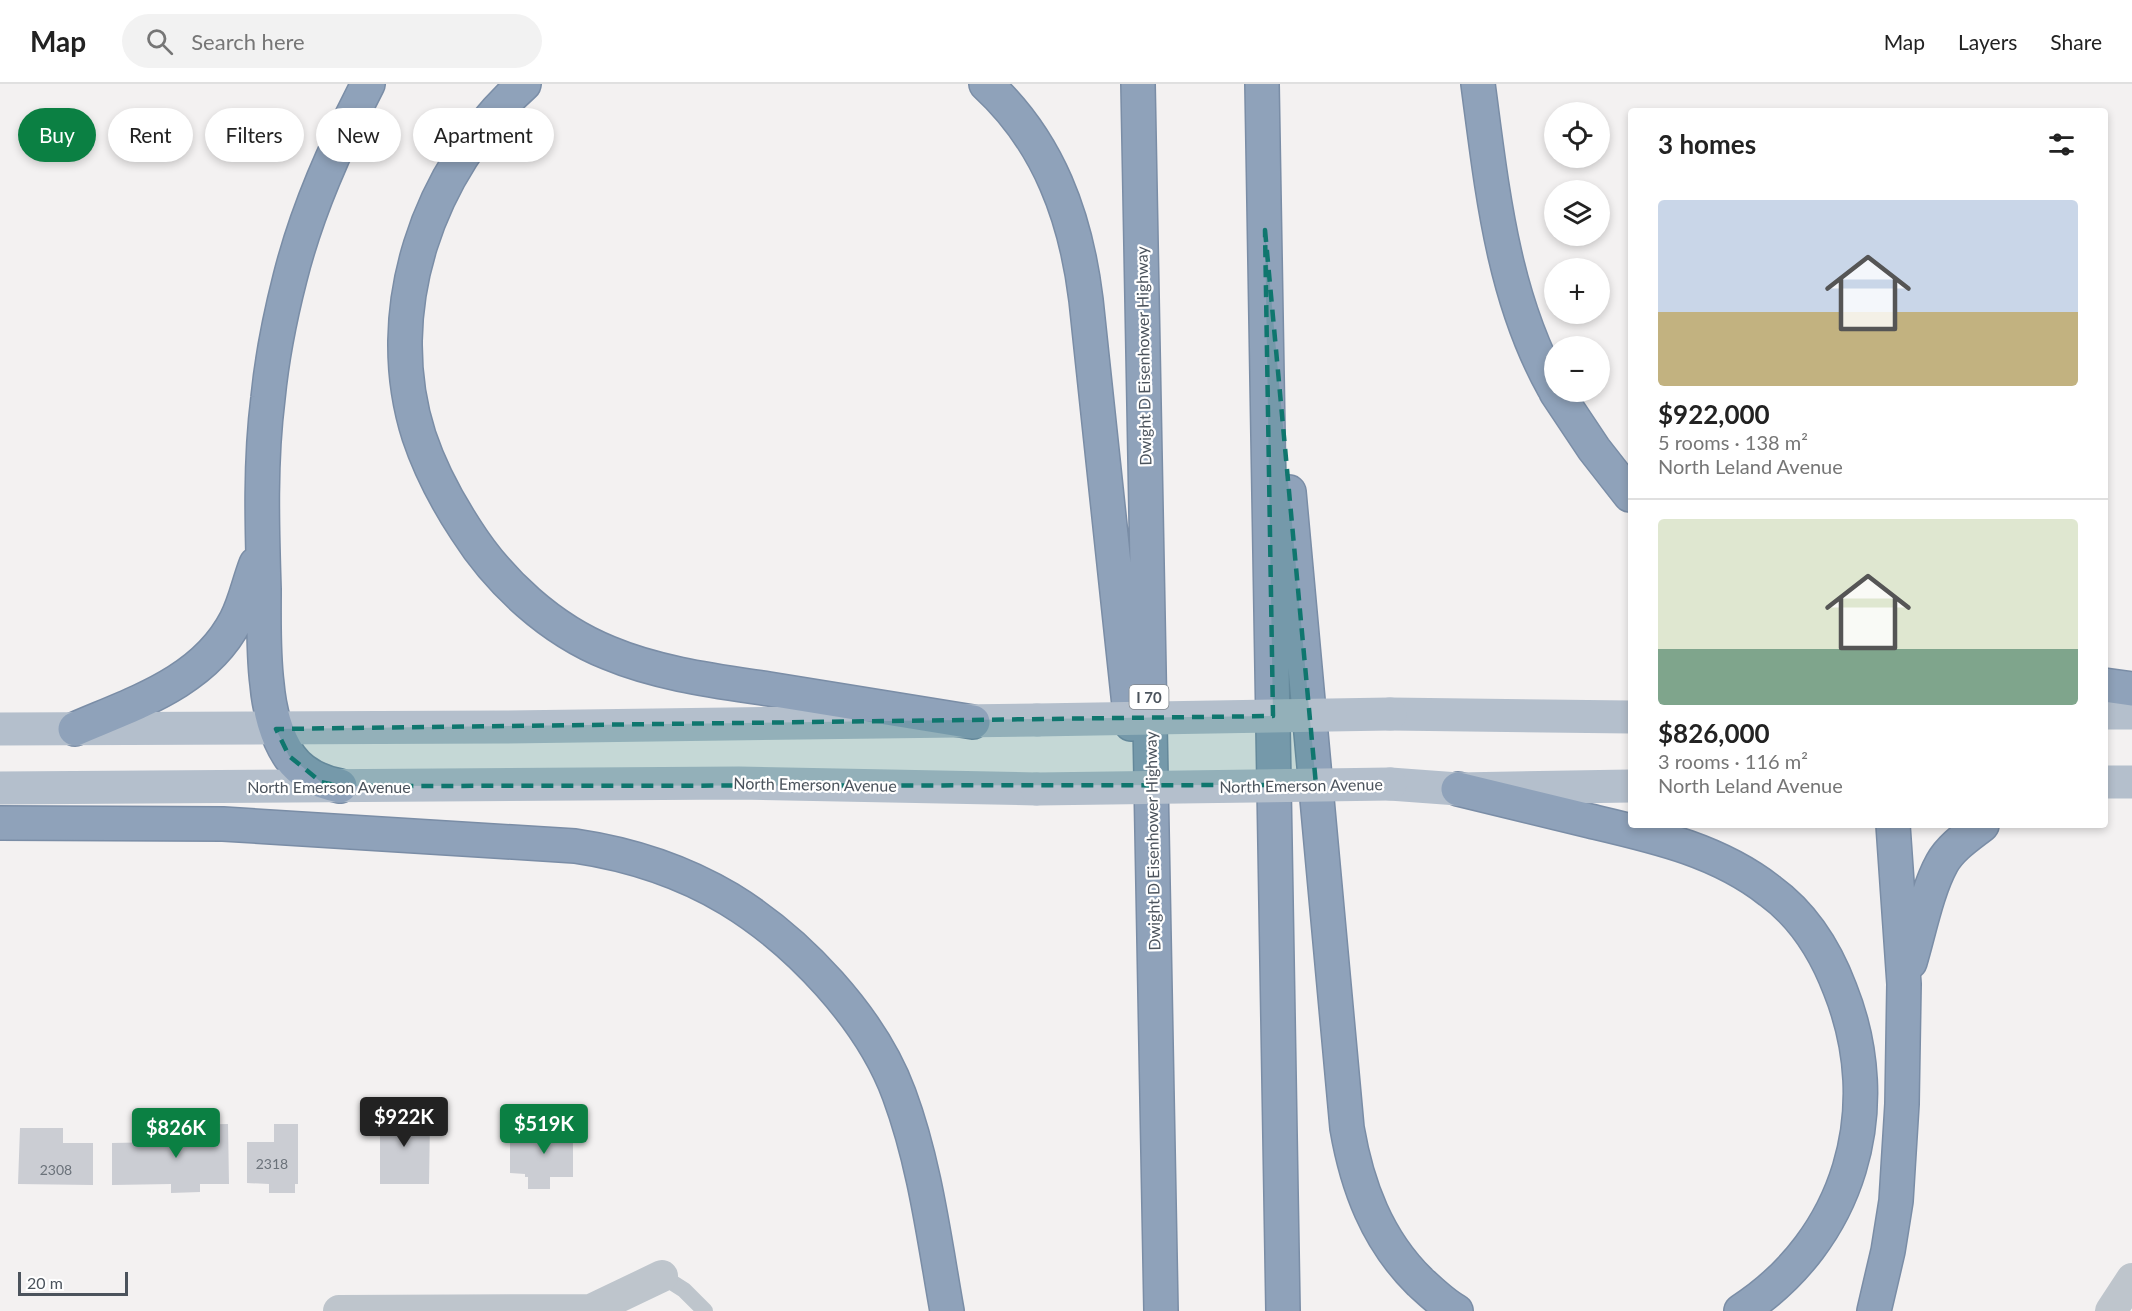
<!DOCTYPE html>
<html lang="en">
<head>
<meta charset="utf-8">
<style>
	:root { --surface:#fff; --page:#f2f2f2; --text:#222; --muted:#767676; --line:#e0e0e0; --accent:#0b8043 }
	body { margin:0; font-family:Lato,sans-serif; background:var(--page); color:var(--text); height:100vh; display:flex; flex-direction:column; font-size:22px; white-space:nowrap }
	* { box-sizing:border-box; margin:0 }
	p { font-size:20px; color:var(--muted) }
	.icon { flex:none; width:33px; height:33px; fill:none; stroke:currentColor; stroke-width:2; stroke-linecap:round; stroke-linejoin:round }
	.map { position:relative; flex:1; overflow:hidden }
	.panel { position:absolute; left:1628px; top:24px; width:480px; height:720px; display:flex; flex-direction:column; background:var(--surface); border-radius:6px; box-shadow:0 3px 9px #0003 }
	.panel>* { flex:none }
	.hud { position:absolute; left:18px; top:24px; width:570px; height:54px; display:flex; gap:12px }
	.buttons { position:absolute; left:1544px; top:18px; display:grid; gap:12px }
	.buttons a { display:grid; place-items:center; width:66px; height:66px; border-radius:50%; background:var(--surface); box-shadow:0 3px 9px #0003; font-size:30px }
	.scale { position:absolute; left:18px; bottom:15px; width:110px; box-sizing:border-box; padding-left:6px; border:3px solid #4b535c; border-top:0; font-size:16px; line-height:21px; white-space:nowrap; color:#4b535c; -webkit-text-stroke:4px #fff; paint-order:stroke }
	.price { position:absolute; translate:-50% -51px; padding:0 14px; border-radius:6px; background:var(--accent); color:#fff; font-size:20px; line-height:39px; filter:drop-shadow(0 2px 3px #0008) }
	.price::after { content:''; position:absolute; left:50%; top:36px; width:18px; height:14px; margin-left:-9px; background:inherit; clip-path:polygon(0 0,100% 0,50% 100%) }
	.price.active { background:#222; color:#fff }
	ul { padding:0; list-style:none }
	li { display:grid; align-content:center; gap:12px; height:318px; padding:0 30px }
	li+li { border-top:2px solid var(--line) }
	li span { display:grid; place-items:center; height:186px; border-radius:6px; color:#555 }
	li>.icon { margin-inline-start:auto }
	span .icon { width:108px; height:108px; fill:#fffc; stroke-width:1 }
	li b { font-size:26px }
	h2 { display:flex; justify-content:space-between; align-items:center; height:72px; padding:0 30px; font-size:26px }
	.tag { padding:0 21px; border-radius:27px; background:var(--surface); box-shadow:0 3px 9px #0003; font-size:21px; line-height:54px }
	.tag.active { background:var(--accent); color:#fff }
	header { display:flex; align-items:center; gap:36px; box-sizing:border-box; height:84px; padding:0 30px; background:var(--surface); border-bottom:2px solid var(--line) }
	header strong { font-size:28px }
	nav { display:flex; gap:33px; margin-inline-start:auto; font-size:21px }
	.search { width:420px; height:54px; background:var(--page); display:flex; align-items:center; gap:15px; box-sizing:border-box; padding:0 21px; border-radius:33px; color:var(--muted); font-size:22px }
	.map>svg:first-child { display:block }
	.building { fill:#cbcdd3 }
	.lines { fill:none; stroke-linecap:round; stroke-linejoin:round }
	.highway-casing { stroke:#7a8da6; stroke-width:36 }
	.lane { stroke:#bec5cc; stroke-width:16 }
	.street { stroke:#bec5cc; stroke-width:32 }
	.primary { stroke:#b4bfcc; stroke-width:33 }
	.highway { stroke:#8fa2ba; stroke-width:33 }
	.primary-bridge { stroke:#b4bfcc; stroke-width:33 }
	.marked { fill:#0f766e; fill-opacity:0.2; stroke:#0f766e; stroke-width:4.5; stroke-dasharray:12 8; stroke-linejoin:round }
	.labels { text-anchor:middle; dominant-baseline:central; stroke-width:4.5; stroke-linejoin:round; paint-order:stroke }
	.number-label { font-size:14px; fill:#6b727a }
	.shield { fill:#fff; stroke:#81878d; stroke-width:1.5 }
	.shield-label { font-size:15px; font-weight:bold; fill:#4b535c }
	.street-label { font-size:16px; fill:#4b535c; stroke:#fff }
</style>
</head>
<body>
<header>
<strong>Map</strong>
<div class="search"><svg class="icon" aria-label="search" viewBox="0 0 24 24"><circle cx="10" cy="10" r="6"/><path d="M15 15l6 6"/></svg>Search here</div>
<nav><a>Map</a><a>Layers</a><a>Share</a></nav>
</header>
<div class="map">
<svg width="2132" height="1227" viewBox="0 0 2132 1227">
	<rect width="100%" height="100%" fill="#f3f1f1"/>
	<path class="building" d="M 380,1024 L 408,1024 L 408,1036 L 430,1037 L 429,1100 L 380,1100 Z
		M 228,1040 L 229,1100 L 200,1100 L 200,1108 L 171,1109 L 171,1100 L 112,1101 L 112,1059 L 164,1058 L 163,1041 Z
		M 274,1040 L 298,1040 L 298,1100 L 295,1100 L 295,1109 L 269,1109 L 269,1100 L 247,1099 L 247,1058 L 274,1058 Z
		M 527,1042 L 573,1042 L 573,1093 L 550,1093 L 550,1105 L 528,1105 L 528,1093 L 525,1093 L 525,1090 L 510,1089 L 510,1057 L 527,1057 Z
		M 20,1044 L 63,1044 L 63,1059 L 93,1059 L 93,1101 L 18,1100 Z"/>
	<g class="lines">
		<defs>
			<path id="highway" d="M 524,0 C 428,85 379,227 419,352 C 430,385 447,417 466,446 C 499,498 551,546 609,569 C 659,590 716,597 769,605 C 837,616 905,627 973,638
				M 986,0 C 1049,58 1076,134 1086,216 L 1131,640
				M 1138,0 L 1161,1227
				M 1262,0 L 1283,1227
				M 1478,0 C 1492,104 1502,211 1554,304
				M 1556,308 L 1594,365 L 1630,411
				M 1289,408 L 1347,1044 C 1357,1102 1377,1156 1420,1198 C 1431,1208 1443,1220 1456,1227
				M 2104,601 L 2132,605
				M 75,645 C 135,619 204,598 236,536 C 245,519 249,498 256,480
				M 340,702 C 320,698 302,690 290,673 C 276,653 269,624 267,600 C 263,569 264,537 264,505 C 262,442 260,377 268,314 C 272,273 280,233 290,194 C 307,126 336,62 368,0
				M 1458,705 C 1502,716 1546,726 1590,737 C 1654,752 1718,766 1770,807 C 1803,831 1826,868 1840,905 C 1888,1025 1850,1156 1741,1227
				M 0,739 L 223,740 L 575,762 C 629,770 682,787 729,815 C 798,857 871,934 899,1010 C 925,1080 934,1154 947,1227
				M 1910,878 C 1919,848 1927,806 1942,779 C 1951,763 1968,752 1982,741
				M 1874,1227 L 1888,1167 L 1896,1117 L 1902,1020 L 1904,900 L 1893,741"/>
		</defs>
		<use href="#highway" class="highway-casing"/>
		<path class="lane" d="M 662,1192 L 684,1206 L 705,1227"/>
		<path class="street" d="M 339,1227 L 591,1226 L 662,1192
			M 2111,1227 L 2132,1195"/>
		<path class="primary" d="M 2104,629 L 2132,629
			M 1390,630 L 1630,633
			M 0,645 L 504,643 L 1037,636
			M 2104,698 L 2132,698
			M 1390,700 L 1458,705 L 1630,702
			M 0,704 L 739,699 L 1037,705"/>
		<use href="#highway" class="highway"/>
		<path class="primary-bridge" d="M 1037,636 L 1390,630
			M 1037,705 L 1390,700"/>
	</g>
	<path class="marked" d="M 1265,146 L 1316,701 L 340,702 L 321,698 L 289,672 L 276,645 L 1273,632 Z"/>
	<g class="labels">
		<g class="number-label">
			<text x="272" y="1079">2318</text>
			<text x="56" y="1085">2308</text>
		</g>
		<rect class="shield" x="1129.5" y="601" width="39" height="24" rx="4.5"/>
		<g class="shield-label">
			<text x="1149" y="613">I 70</text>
		</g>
		<g class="street-label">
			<text transform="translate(1143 272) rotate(-91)">Dwight D Eisenhower Highway</text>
			<text transform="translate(815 700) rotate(1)">North Emerson Avenue</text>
			<text transform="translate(1301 701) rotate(-1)">North Emerson Avenue</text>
			<text x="329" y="702">North Emerson Avenue</text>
			<text transform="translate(1152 757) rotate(-91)">Dwight D Eisenhower Highway</text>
		</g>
	</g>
</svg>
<div class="buttons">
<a><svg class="icon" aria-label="locate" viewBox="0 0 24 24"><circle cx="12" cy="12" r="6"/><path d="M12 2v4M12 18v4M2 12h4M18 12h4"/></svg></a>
<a><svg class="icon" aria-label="layers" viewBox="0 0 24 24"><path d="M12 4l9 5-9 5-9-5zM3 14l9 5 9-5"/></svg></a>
<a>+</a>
<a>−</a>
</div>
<div class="scale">20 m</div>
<b class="price active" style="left:404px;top:1064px">$922K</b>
<b class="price" style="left:544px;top:1071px">$519K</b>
<b class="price" style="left:176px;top:1075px">$826K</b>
<div class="hud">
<a class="tag active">Buy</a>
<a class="tag">Rent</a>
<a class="tag">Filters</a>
<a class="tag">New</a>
<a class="tag">Apartment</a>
</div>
<section class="panel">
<h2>3 homes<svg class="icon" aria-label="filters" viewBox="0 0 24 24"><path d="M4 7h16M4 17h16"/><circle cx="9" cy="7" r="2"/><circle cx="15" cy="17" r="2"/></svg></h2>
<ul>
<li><span style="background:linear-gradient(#c9d6e8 60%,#c2b280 0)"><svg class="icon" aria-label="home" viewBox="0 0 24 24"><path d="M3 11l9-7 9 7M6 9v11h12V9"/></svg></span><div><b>$922,000</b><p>5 rooms · 138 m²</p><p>North Leland Avenue</p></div></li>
<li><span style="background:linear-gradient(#dfe7d0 70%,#7fa58c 0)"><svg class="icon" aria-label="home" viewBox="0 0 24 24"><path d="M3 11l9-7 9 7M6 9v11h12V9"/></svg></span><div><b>$826,000</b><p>3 rooms · 116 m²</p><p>North Leland Avenue</p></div></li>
</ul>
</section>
</div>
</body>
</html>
